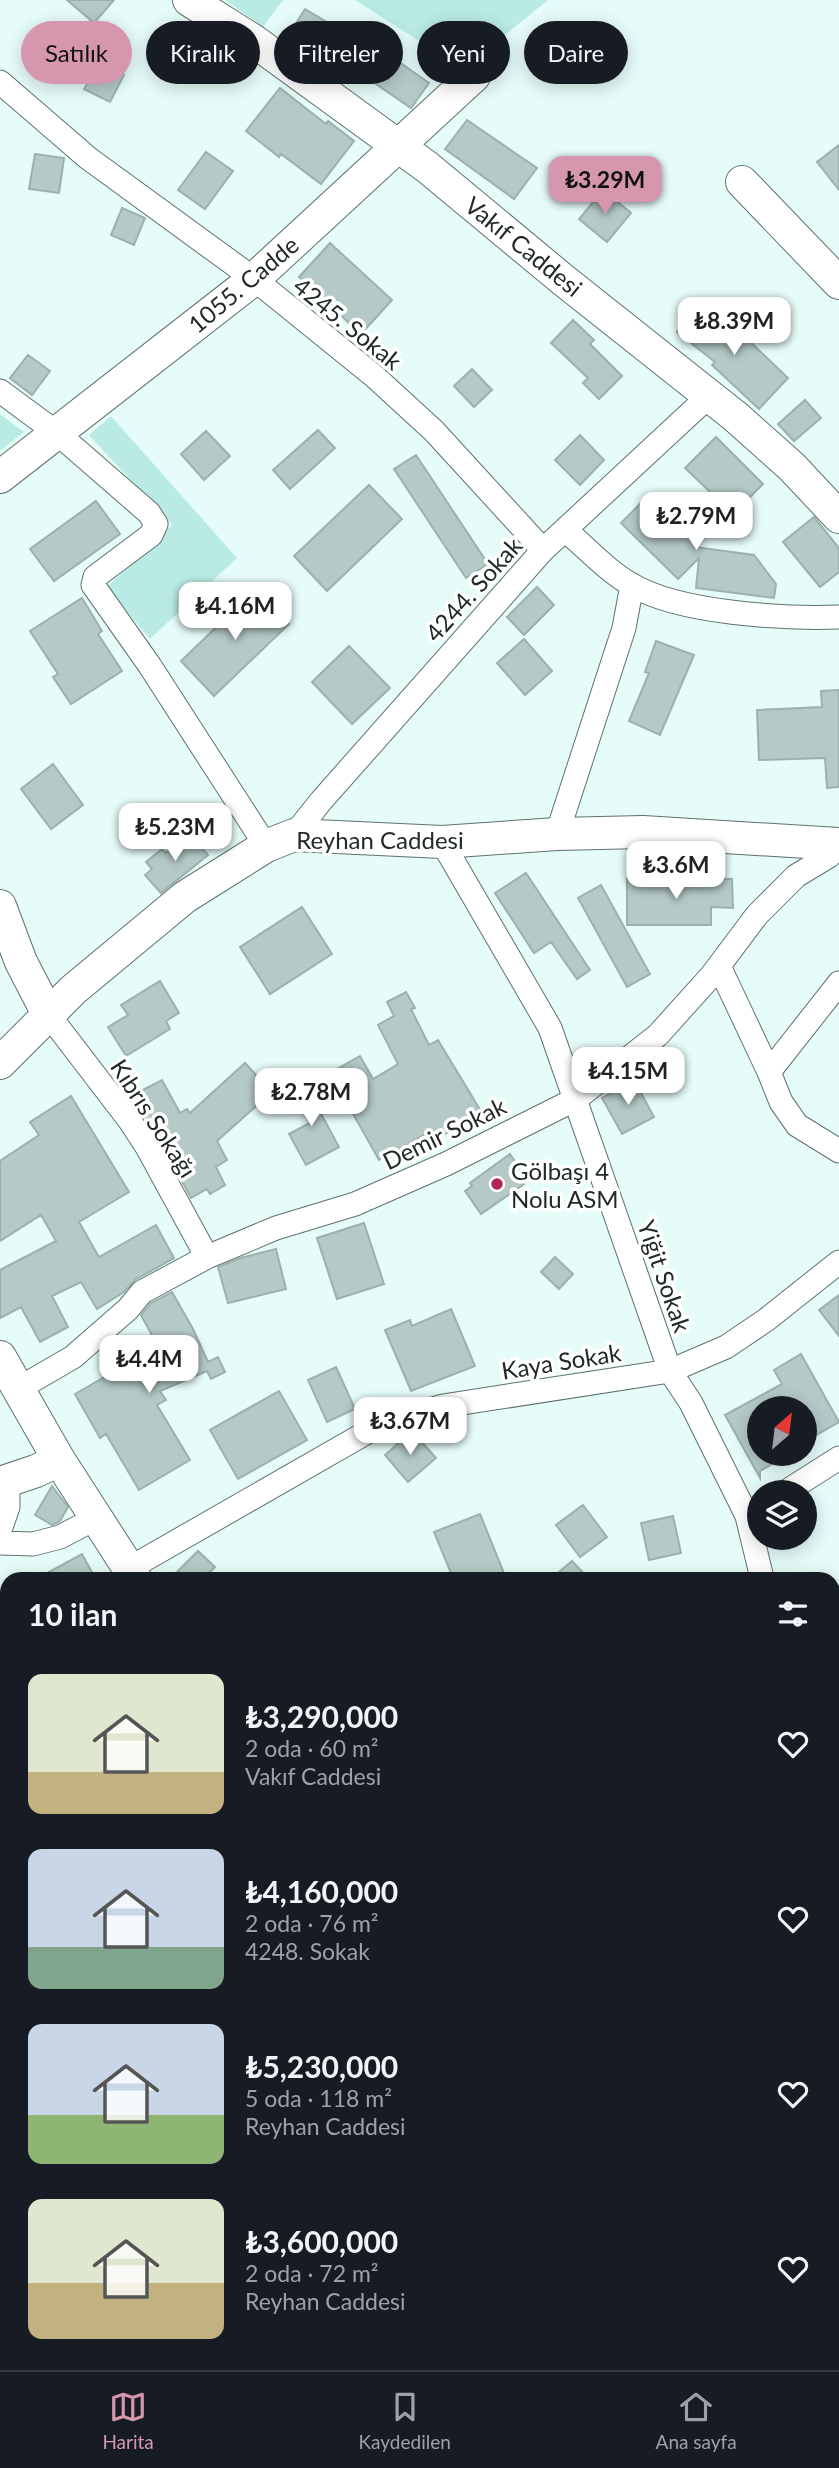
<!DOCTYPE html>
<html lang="tr">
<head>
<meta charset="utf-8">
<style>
	:root { --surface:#171b24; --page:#242831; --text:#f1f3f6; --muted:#9ea1a6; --line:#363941; --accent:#d697ae }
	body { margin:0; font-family:Lato,sans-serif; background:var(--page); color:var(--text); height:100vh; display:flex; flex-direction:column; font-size:26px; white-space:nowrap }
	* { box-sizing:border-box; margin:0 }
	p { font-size:23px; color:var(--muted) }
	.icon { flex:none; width:38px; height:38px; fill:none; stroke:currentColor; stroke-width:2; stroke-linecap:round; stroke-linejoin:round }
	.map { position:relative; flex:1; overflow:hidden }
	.sheet { position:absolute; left:0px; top:1572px; width:840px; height:800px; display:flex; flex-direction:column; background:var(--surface); border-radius:21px 21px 0 0; box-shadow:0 4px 18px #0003 }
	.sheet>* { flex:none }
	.banner { position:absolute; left:21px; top:21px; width:798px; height:63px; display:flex; gap:14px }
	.needle { width:46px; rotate:28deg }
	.buttons { position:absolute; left:747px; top:1396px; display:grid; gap:14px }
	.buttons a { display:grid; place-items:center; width:70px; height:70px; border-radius:50%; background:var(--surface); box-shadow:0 4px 18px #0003; font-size:35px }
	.price { position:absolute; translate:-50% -60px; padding:0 16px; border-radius:14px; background:#fff; color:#222; font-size:23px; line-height:46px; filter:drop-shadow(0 2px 4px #0008) }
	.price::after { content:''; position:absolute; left:50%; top:42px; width:21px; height:16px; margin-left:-10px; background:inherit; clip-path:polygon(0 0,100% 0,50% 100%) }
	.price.selected { background:var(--accent); color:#111 }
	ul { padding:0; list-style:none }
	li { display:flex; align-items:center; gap:21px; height:175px; padding:0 28px }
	li span { display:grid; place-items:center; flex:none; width:196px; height:140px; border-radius:14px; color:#555 }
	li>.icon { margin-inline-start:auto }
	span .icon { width:84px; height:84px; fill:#fffc; stroke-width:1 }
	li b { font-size:30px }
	h2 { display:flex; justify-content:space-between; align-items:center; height:84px; padding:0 28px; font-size:30px }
	.tag { padding:0 24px; border-radius:32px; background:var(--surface); box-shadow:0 4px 18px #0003; font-size:24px; line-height:63px }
	.tag.selected { background:var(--accent); color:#111 }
	.tab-bar { display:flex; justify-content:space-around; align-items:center; height:98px; border-top:2px solid var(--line); background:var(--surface); font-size:19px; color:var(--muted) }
	.tab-bar a { display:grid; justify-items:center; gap:4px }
	.tab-bar .selected { color:var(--accent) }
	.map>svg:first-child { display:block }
	.green { fill:#b9ebe4 }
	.building { fill:#b5cac7; stroke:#9cb0ae; stroke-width:2 }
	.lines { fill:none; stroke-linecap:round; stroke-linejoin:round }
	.street-casing { stroke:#5e716e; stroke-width:25 }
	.secondary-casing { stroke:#5e716e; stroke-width:34 }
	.primary-casing { stroke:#5e716e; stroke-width:38 }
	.street { stroke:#fff; stroke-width:23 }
	.secondary { stroke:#fff; stroke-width:32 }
	.primary { stroke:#fff; stroke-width:35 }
	.poi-dot { fill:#b52656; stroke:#fff; stroke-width:2.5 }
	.labels { text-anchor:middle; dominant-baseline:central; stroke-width:7; stroke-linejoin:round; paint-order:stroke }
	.street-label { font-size:24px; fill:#222a29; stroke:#fff }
	.poi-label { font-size:24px; fill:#222a29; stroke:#fff; text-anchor:start }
</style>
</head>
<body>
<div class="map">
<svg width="839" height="2370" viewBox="0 0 839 2370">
	<rect width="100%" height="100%" fill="#e6fcf9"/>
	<path class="green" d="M 225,0 L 283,0 L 263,27 Z
		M 355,0 L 548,0 L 463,69 Z
		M 0,414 L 24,432 L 0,451 Z
		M 111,416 L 237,558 L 150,639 L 107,587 L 172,525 L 89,435 Z"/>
	<path class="building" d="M 67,0 L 114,0 L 94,23 Z
		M 305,9 L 364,44 L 370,32 L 400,50 L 395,59 L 429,83 L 411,108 L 370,80 L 368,83 L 338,67 L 336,70 L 286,39 Z
		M 99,62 L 124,75 L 110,102 L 84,89 Z
		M 280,88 L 326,124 L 328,121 L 354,141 L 321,184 L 281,154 L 279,157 L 246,131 Z
		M 467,120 L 537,168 L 514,199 L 445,149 Z
		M 839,145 L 839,190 L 817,162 Z
		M 206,152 L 233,171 L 205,209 L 178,190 Z
		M 35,154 L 64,158 L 59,193 L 29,189 Z
		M 603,190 L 631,213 L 607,242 L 579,219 Z
		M 122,208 L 145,218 L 134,245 L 111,235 Z
		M 330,243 L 392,300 L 361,334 L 299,277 Z
		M 698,306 L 738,338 L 742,334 L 788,378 L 759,409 L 712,365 L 715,362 L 677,332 Z
		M 573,320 L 594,340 L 590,344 L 622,376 L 599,399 L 583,383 L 588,378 L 551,343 Z
		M 28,355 L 50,371 L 32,395 L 10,378 Z
		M 472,369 L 492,390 L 474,407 L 454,386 Z
		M 805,400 L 821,418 L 794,441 L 778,424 Z
		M 318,430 L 335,448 L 290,489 L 273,470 Z
		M 206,431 L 230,456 L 204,480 L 181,454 Z
		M 580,435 L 604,460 L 580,485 L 555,460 Z
		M 716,437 L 763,484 L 733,514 L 685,468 Z
		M 416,455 L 488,564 L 466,578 L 394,469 Z
		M 369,485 L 402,519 L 327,591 L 294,556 Z
		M 663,494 L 706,536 L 695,547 L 754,555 L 776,584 L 774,598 L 696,588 L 699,558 L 678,579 L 621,523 L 643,501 L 650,508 Z
		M 96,501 L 120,534 L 54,581 L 30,549 Z
		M 814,517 L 839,548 L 839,572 L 820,587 L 783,542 Z
		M 537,587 L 554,605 L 524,635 L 507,617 Z
		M 256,589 L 289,624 L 214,696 L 181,661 Z
		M 82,598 L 102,631 L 98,634 L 122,671 L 71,704 L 53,677 L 58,674 L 30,631 Z
		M 524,639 L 552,671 L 525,695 L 497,663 Z
		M 656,641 L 694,655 L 660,735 L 629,721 L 649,673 L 645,672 Z
		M 349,646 L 390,688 L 352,724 L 312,682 Z
		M 839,690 L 839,787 L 827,788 L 825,758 L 759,760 L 757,710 L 822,707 L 821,691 Z
		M 53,764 L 83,805 L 51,829 L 21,789 Z
		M 189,833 L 208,855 L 161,893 L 145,875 L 152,869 L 146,862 L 162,849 L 166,853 Z
		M 526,873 L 590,970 L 577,979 L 551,942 L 534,953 L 495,893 Z
		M 627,879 L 732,879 L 733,908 L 711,907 L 711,925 L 627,925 Z
		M 601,885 L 650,974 L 627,987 L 578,898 Z
		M 302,907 L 332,954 L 270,994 L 240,947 Z
		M 160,981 L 179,1013 L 166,1021 L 170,1029 L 126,1056 L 108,1027 L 128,1015 L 121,1005 Z
		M 406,992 L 415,1008 L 411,1009 L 429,1045 L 438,1040 L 482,1113 L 438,1138 L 433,1130 L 379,1160 L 330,1073 L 360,1056 L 373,1079 L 398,1064 L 378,1025 L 394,1016 L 387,1002 Z
		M 245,1063 L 260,1079 L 271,1069 L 283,1082 L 217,1141 L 227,1160 L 216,1167 L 225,1185 L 210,1194 L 207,1189 L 191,1198 L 159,1139 L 131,1096 L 162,1080 L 180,1113 L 187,1109 L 190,1113 Z
		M 303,1080 L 339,1147 L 306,1165 L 289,1134 L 310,1123 L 288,1089 Z
		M 634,1080 L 654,1117 L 622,1134 L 602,1098 Z
		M 71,1096 L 129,1192 L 79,1222 L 99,1257 L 156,1225 L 174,1258 L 135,1280 L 124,1292 L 97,1309 L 81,1282 L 52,1296 L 68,1327 L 40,1342 L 21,1307 L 0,1318 L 0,1270 L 56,1241 L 41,1215 L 0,1241 L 0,1161 L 39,1135 L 30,1122 Z
		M 510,1154 L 522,1172 L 517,1175 L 524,1184 L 481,1214 L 465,1191 L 472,1186 L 470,1183 Z
		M 364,1223 L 384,1284 L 337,1299 L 317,1238 Z
		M 276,1249 L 286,1289 L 228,1303 L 218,1267 L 240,1258 Z
		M 555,1257 L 573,1274 L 559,1289 L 541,1272 Z
		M 172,1292 L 193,1329 L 208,1362 L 218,1357 L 225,1372 L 211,1379 L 207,1371 L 160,1391 L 166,1400 L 157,1405 L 190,1460 L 139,1490 L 106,1434 L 100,1438 L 75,1394 L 158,1346 L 141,1315 L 151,1303 Z
		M 839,1295 L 839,1336 L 819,1310 Z
		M 451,1309 L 475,1366 L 411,1391 L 385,1330 L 410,1320 L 412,1326 Z
		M 801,1354 L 839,1422 L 813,1437 L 805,1423 L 805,1409 L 760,1409 L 760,1454 L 790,1454 L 760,1471 L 760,1478 L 725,1415 L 782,1384 L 774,1370 Z
		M 336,1367 L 355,1409 L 327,1422 L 308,1380 Z
		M 279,1391 L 307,1440 L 238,1479 L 210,1430 Z
		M 412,1431 L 436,1458 L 408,1482 L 385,1455 Z
		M 52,1486 L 68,1507 L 60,1521 L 52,1525 L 35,1515 Z
		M 583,1505 L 607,1537 L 580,1557 L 556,1525 Z
		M 480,1514 L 506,1578 L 453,1578 L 434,1532 Z
		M 673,1516 L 681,1553 L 649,1560 L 641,1523 Z
		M 198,1551 L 215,1567 L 204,1578 L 171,1578 Z
		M 82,1554 L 95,1578 L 38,1578 Z
		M 572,1561 L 588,1578 L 552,1578 Z"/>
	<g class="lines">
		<defs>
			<path id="street" d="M 0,82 L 88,158 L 254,279 L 374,376 L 434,431 L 543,550
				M 0,391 L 57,433 L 149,513 L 156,524 L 151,535 L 95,577 L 93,585 L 150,666 L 266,846
				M 565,530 C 587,548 607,571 632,585 C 679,613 784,619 839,617
				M 557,834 L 624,628 L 632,585
				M 294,835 L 321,801 L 543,550 L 710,395
				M 442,842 L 550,1028 L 670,1371 L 691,1403 L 747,1516 L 762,1578
				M 719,966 L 769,1072 L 781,1102 L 797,1125 L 839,1151
				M 48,1014 L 130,1121 L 147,1147 L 207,1257
				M 769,1072 L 839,983
				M 18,1389 L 73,1357 L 128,1309 L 142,1292 L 207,1257 L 276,1228 L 355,1204 L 446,1164 L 576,1099 L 658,1035 L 712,975 L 757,915 L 796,876 L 829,856 L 839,846
				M 784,1493 L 839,1458
				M 0,1530 L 8,1507 L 8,1481
				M 0,1543 L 33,1544 L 60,1537 L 96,1518
				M 130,1568 L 378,1426 L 443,1406 L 670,1371 L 726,1347 L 766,1320 L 839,1262
				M 0,1816 L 7,1811
				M 0,1941 L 7,1951
				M 833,2291 L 839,2286
				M 368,2364 L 373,2370
				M 730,2370 L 738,2364"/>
			<path id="secondary" d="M 189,0 L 254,41 L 427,167 L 562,279 L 736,417 L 792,467 L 839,517
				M 742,182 L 839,283
				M 0,477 L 254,279 L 474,76
				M 0,906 L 21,962 L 48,1014
				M 0,1063 L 73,990 L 185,897 L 266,846 L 294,835 L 442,842 L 557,834 L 643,832 L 839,844
				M 0,1357 L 59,1460 L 135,1578
				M 0,1483 L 36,1471 L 59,1460
				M 693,2364 L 698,2370"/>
			<path id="primary" d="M 833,1613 L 839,1612
				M 833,1653 L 839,1653
				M 0,2015 L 7,2010
				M 0,2066 L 7,2061"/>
		</defs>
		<use href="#street" class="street-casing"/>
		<use href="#secondary" class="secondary-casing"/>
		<use href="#primary" class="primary-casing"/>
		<use href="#street" class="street"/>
		<use href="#secondary" class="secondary"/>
		<use href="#primary" class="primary"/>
	</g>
	<circle class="poi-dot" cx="497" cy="1184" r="7"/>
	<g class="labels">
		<g class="street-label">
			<text transform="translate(524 246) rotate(39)">Vakıf Caddesi</text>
			<text transform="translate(243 284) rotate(-40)">1055. Cadde</text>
			<text transform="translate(348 323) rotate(39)">4245. Sokak</text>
			<text transform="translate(473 589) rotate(-48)">4244. Sokak</text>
			<text x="380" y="839">Reyhan Caddesi</text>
			<text transform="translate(154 1118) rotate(57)">Kıbrıs Sokağı</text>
			<text transform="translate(444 1133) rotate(-26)">Demir Sokak</text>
			<text transform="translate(665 1276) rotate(71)">Yiğit Sokak</text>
			<text transform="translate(561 1361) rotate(-9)">Kaya Sokak</text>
		</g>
		<g class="poi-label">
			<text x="511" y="1170">Gölbaşı 4<tspan x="511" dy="28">Nolu ASM</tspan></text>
		</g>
	</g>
</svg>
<div class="buttons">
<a><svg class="needle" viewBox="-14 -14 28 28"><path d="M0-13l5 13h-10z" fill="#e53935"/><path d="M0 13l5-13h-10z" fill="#9ea1a6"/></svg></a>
<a><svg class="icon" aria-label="layers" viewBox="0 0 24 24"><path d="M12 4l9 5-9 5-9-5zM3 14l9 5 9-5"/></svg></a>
</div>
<b class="price selected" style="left:605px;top:216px">₺3.29M</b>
<b class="price" style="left:734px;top:357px">₺8.39M</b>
<b class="price" style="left:696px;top:552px">₺2.79M</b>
<b class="price" style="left:235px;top:642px">₺4.16M</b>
<b class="price" style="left:175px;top:863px">₺5.23M</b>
<b class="price" style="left:676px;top:901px">₺3.6M</b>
<b class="price" style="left:628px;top:1107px">₺4.15M</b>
<b class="price" style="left:311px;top:1128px">₺2.78M</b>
<b class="price" style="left:149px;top:1395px">₺4.4M</b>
<b class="price" style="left:410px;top:1457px">₺3.67M</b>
<div class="banner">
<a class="tag selected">Satılık</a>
<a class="tag">Kiralık</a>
<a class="tag">Filtreler</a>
<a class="tag">Yeni</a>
<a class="tag">Daire</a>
</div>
<section class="sheet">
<h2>10 ilan<svg class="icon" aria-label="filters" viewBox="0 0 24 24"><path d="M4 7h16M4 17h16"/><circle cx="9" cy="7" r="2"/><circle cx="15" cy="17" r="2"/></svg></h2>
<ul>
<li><span style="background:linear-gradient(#dfe7d0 70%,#c2b280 0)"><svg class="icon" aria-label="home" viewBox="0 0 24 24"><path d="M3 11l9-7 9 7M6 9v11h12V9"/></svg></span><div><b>₺3,290,000</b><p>2 oda · 60 m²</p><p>Vakıf Caddesi</p></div><svg class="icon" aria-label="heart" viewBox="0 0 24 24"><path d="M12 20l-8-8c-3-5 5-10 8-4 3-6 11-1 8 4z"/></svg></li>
<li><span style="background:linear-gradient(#c9d6e8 70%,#7fa58c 0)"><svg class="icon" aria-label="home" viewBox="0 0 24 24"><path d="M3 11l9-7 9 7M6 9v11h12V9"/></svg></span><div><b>₺4,160,000</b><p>2 oda · 76 m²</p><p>4248. Sokak</p></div><svg class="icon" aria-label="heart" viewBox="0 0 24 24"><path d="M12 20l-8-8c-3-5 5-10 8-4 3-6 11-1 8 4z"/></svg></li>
<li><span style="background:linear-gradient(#c9d6e8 65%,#8fb573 0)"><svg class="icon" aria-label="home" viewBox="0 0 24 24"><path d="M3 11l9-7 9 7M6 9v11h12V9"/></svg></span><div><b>₺5,230,000</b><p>5 oda · 118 m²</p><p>Reyhan Caddesi</p></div><svg class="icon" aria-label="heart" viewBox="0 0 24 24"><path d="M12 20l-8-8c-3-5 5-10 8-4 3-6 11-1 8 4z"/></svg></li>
<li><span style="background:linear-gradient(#dfe7d0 60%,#c2b280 0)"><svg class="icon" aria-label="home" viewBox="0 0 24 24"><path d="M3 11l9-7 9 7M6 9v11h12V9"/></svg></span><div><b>₺3,600,000</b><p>2 oda · 72 m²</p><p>Reyhan Caddesi</p></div><svg class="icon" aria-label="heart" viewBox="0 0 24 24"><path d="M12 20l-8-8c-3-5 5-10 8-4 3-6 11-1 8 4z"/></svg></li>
</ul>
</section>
</div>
<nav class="tab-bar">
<a class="selected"><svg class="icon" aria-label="map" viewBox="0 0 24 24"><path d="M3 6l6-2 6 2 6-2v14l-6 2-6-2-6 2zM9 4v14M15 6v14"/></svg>Harita</a>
<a><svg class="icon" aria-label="saved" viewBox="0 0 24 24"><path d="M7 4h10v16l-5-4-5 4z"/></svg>Kaydedilen</a>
<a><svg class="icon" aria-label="home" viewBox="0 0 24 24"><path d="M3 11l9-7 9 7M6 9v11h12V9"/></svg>Ana sayfa</a>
</nav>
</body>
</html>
